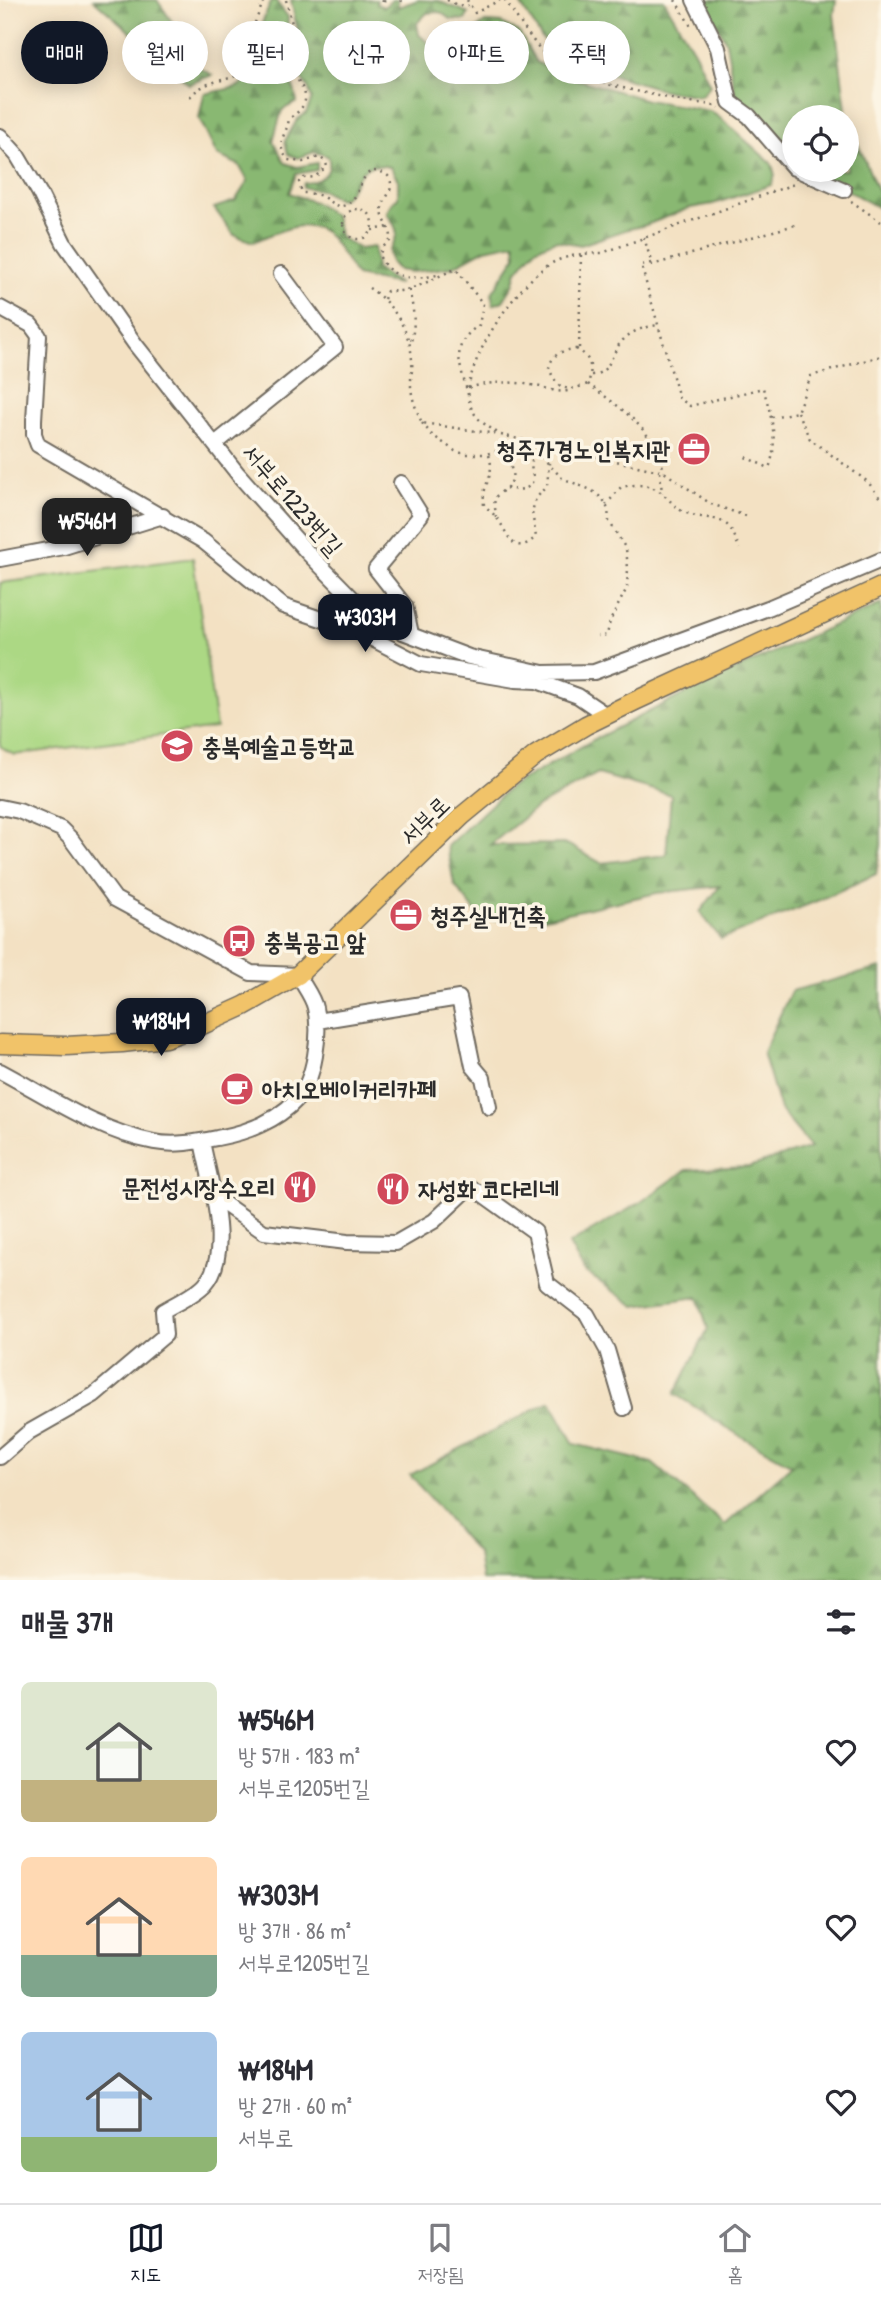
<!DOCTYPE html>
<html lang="ko">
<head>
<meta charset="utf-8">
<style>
	:root { --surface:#fff; --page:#f2f2f3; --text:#2b2b33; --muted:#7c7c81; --line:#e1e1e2; --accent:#111827 }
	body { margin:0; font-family:"Patrick Hand","Poor Story",sans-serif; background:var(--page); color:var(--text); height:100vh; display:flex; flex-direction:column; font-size:26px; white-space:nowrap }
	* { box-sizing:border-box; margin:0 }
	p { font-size:23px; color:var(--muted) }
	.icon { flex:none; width:38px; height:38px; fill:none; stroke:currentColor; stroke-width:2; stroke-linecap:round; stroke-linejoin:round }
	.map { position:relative; height:1580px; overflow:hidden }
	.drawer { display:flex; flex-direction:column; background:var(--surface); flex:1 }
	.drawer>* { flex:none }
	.guide { position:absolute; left:21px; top:21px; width:840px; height:63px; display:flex; gap:14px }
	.controls { position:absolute; left:782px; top:105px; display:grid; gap:14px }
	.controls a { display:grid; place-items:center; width:77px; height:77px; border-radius:50%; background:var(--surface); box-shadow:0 4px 18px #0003; font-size:35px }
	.price { position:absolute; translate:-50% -60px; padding:0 16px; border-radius:14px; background:var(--accent); color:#fff; font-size:23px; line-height:46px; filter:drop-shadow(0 2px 4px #0008) }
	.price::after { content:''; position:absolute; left:50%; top:42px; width:21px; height:16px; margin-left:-10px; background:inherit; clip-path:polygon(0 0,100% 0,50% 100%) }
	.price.current { background:#222; color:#fff }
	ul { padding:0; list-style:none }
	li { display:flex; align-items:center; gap:21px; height:175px; padding:0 21px }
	li span { display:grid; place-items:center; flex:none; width:196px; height:140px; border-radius:10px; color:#555 }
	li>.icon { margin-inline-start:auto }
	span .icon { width:84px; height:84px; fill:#fffc; stroke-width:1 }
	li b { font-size:30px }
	h2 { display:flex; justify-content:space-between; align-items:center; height:84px; padding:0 21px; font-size:30px }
	.tag { padding:0 24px; border-radius:32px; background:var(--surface); box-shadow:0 4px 18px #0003; font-size:24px; line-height:63px }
	.tag.current { background:var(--accent); color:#fff }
	.tab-bar { display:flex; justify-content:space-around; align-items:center; height:98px; border-top:2px solid var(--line); background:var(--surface); font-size:19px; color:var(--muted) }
	.tab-bar a { display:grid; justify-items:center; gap:4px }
	.tab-bar .current { color:var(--accent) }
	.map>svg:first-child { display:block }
	.forest { fill:url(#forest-firs); stroke:#5a724e; stroke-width:2; fill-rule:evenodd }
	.garden { fill:#acd884; stroke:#6c8258; stroke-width:2 }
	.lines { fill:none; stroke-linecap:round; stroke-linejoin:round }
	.minor-casing { stroke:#716b60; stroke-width:18 }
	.major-casing { stroke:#716b60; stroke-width:21 }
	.path { stroke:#716b60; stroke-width:2.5; stroke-dasharray:2 5; stroke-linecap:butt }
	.minor { stroke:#fff; stroke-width:14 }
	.major { stroke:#f1c369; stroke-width:18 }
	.labels { text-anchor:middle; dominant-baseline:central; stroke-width:7; stroke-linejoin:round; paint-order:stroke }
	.poi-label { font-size:24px; font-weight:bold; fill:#2b2b2b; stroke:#fcf5e5; text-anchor:start }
	.street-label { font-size:24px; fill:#2b2b2b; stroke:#fcf5e5 }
</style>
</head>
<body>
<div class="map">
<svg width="881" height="1580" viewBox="0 0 881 1580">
	<defs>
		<pattern id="forest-firs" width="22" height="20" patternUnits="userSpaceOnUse" patternTransform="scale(1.75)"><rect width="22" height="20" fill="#89b872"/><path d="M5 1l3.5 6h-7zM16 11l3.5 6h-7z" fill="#70965e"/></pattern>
	</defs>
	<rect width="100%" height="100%" fill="#fcf5e5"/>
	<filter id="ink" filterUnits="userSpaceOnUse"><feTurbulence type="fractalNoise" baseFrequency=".0143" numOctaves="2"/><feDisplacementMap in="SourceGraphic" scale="14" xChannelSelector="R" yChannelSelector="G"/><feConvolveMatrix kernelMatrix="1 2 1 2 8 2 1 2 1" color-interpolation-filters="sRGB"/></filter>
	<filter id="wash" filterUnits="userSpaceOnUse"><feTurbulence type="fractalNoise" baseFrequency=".00686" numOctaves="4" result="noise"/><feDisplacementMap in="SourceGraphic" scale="28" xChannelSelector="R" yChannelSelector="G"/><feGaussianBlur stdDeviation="1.57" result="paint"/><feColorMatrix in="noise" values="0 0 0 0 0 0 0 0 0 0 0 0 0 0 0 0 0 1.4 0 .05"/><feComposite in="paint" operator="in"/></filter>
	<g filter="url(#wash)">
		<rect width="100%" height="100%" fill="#f3e1c3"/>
		<path class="forest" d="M 94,0 L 157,0 L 179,32 L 195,65 L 212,75 L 189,84 Z
			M 272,0 L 275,0 L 288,17 L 284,73 L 294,89 L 297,102 L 282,110 L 273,141 L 285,163 L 297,167 L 317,163 L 317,170 L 296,174 L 289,193 L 316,203 L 335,216 L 340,237 L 360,249 L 374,247 L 376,269 L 399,284 L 356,276 C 347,262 338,245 327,234 C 308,215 273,234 253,242 L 234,235 L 214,208 L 235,201 L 248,181 L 239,165 L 217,155 L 199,118 L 204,94 L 237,87 L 256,73 L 259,30 Z
			M 291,0 L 377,0 L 376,4 L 384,7 L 392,0 L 398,0 L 398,7 L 418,0 L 438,1 L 469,13 L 465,20 L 450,19 L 440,12 L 427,13 L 417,23 L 419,35 L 429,43 L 442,39 L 448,32 C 463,38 473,33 485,22 L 501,23 L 519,32 L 536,62 L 562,75 L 647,100 L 710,111 L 724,121 L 772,164 L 775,176 L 771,185 L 713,204 L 690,208 L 646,225 L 625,230 L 581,245 L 555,240 L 535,249 L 517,271 L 513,285 L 503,301 L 493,305 L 492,293 L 516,256 L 515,243 L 485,249 L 452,267 L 412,272 L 398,270 L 391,262 L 389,252 C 399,234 400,231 387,214 L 390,205 L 398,197 L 398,180 L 390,167 C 354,159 362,183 342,199 C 333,199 330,193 321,190 C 315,188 310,190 303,187 L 304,183 C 319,182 334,174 328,156 L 314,152 L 298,158 L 288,154 L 285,141 L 297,120 L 306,113 L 312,99 L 308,87 L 296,72 L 300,42 Z
			M 518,0 L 664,0 L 695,53 L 710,85 L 701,96 L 667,91 L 567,61 L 542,38 Z
			M 705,0 L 836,0 L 834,15 L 847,117 L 794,117 L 794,157 L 771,124 L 735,95 L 726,42 Z
			M 847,118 L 881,199 L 881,209 L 811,170 L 847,170 Z
			M 881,604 L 881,845 L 876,874 L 817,901 L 721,939 L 700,912 L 720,886 L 657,893 L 545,918 L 482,920 L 454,884 L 447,846 L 509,788 L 593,740 L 708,682 ZM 598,774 L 671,795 L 666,855 L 601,863 L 567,844 L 490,845 L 538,806 Z
			M 881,968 L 881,1580 L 482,1580 L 478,1554 L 410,1475 L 550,1401 L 574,1444 L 652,1463 L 725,1525 L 792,1465 L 737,1434 L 675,1394 L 708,1329 L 698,1297 L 635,1306 L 584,1271 L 569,1244 L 641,1202 L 686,1170 L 749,1167 L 811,1147 L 780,1110 L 763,1052 L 791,991 Z"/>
		<path class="garden" d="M 193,558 L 216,728 L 14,755 L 0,746 L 0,583 Z"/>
	</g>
	<g filter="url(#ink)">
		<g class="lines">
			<defs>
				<path id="minor" d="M 694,0 L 718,48 L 730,102 L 749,116 L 794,168
					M 0,136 L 17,155 L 39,192 L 64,243 L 135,344 L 238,474 L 308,553 L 362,608 L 403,632 L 469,657 L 543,673 L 594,672 L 768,608 L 881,560
					M 798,170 L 844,190
					M 0,308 L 31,325 L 39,336 L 34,420 L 34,434 L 38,445 L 203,541 L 283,606 L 359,632 L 421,664 L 515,680 L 537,681 L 578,696 L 606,715
					M 215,444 L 335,347 L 281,274
					M 401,483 L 421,515 L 376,569 L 405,606 L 411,634
					M 0,559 L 64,547 L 163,516
					M 0,807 L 19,811 L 61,829 L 71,839 L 115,899 L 251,973 L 298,975 C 303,985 313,997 315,1008 C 321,1033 315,1080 297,1099 C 277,1121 246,1133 217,1138 C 197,1142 174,1146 154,1142 C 98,1131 49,1097 0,1071
					M 317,1021 L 459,998 L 473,1066 L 483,1078 L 489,1107
					M 213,1196 L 264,1232 L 347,1242 L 396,1243 L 434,1221 L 469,1188 L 481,1193 L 535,1232 L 547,1283 L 587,1314 L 607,1350 L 624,1408
					M 0,1457 L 29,1432 L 94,1395 L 165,1335 L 163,1311 C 176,1303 195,1295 205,1284 C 234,1252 209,1180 202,1141"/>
				<path id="major" d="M 0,1044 L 66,1046 L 122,1043 L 165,1038 L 200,1026 L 244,1006 L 298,975 L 462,816 L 536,755 L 586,725 L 635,701 L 881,587"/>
			</defs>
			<use href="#minor" class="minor-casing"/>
			<use href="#major" class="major-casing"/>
			<path class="path" d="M 286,0 L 295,36 L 290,67 C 303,91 317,99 289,119 C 286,138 274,141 288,160 L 303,162 L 319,157 L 325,161 L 327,166 L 315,177 L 304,178 L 299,182 L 302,193 C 309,193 318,194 323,197 C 330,201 334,207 342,206 C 364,202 357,162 383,173 C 389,175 391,179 391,185 C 391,195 382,200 382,210 C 382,221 392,228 391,240 L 383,247 L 379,255 C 389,280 414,280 437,275
				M 383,0 L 382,4 L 386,0
				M 402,0 L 401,2 L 405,0
				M 447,0 L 457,5 L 470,6
				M 467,0 L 475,13 L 500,0
				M 505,0 C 520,22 535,47 555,64 C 572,79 647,93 672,99 C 684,102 711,103 719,108
				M 675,0 L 692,28
				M 190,97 C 207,77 227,84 247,70 L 254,25 L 264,0
				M 851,201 L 881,222
				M343 224a15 15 0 1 1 30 0a15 15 0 1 1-30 0Z
				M 372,230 L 389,227
				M 644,237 L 652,265 L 795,225
				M 651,263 L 641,265 L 679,398 L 690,406 L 763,388 C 771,414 779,442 769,468 L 743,456
				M 369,288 C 394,304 412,334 412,363 C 413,369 411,374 411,380 C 410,395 416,409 422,423 L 497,434
				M 409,290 C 414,310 416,326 410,345
				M 384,299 L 387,291 C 413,294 433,277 456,269 L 483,304 L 479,325 C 448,346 461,365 468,395
				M 579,348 L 581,254
				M 576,349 C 591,356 593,369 588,384 C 567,392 558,391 549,368 C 552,354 562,350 576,349 Z
				M 591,375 C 612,373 610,353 623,340 C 633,330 645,327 658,325
				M 588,384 C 620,407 656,431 664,472
				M 469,388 C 490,381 514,381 536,386 C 548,388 556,393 568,391
				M 797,412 L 810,439 L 868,482 L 880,498
				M 772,417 L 797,412 L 811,376 L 881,356
				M 422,423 L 432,435 L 455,451 L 465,454 L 485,454 L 508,449 L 527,450 L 540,455 L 562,478 L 591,490 L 603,499 L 608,509 L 609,521 L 626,549 L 628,568 L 627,588 L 610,621 L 607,635 L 598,636
				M 489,455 C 496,477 481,484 484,505 C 488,509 493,513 496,517 C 509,532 511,559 536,537 L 532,512 L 536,498 L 547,487 L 549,463
				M 660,472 L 662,493
				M 506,488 C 515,490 531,492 533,479 C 533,472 530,468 532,461 L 539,456
				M 606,505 L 621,487 C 636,484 650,483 663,494 C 670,500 675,508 684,512 C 713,524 728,509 739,549
				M 746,516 L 711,504 L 664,472 L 501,435 C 487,426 472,418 469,400 C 462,363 521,277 554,262 C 569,255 585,253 602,253 L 794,184
				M 496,517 L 494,498 C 516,480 515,483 508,456 L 511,450"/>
			<use href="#minor" class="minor"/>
			<use href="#major" class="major"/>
		</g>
	</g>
	<defs>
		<symbol id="office-disc" viewBox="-11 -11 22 22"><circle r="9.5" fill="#d1495b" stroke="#fcf5e5"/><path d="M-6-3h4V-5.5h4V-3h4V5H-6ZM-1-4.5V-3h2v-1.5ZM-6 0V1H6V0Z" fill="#fff"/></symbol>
		<symbol id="school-disc" viewBox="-11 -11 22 22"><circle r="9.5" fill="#d1495b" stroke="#fcf5e5"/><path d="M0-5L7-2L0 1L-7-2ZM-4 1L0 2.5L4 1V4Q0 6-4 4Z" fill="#fff"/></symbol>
		<symbol id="bus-disc" viewBox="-11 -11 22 22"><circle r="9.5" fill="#d1495b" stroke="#fcf5e5"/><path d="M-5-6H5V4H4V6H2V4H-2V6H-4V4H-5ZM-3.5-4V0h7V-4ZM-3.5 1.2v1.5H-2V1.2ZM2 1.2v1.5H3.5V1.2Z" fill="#fff"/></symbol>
		<symbol id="cafe-disc" viewBox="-11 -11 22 22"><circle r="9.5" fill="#d1495b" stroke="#fcf5e5"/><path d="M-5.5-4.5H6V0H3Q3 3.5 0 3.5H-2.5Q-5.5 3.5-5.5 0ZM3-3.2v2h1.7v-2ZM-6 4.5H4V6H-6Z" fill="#fff"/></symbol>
		<symbol id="restaurant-disc" viewBox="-11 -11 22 22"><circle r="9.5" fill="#d1495b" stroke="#fcf5e5"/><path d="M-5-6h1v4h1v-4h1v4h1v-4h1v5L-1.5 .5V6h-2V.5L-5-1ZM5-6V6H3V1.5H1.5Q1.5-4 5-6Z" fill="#fff"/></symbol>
	</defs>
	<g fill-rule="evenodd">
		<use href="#office-disc" x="675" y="430" width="38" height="38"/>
		<use href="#school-disc" x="158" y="727" width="38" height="38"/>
		<use href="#office-disc" x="387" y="896" width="38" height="38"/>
		<use href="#bus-disc" x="220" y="922" width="38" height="38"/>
		<use href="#cafe-disc" x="218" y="1070" width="38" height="38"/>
		<use href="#restaurant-disc" x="281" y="1168" width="38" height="38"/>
		<use href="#restaurant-disc" x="374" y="1170" width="38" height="38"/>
	</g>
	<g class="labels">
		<g class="poi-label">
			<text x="670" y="449" text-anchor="end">청주가경노인복지관</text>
			<text x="202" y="746">충북예술고등학교</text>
			<text x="430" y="915">청주실내건축</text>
			<text x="264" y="941">충북공고 앞</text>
			<text x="262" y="1089">아치오베이커리카페</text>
			<text x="276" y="1187" text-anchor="end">문전성시장수오리</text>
			<text x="418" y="1189">자성화 코다리네</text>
		</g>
		<g class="street-label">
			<text transform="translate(293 499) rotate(49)">서부로1223번길</text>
			<text transform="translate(424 820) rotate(-44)">서부로</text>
		</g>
	</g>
</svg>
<div class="controls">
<a><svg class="icon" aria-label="locate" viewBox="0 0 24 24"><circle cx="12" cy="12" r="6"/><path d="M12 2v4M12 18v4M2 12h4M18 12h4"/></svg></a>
</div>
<b class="price current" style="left:87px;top:558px">₩546M</b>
<b class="price" style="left:365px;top:654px">₩303M</b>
<b class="price" style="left:161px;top:1058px">₩184M</b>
<div class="guide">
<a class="tag current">매매</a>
<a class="tag">월세</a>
<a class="tag">필터</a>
<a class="tag">신규</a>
<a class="tag">아파트</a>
<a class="tag">주택</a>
</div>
</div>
<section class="drawer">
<h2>매물 3개<svg class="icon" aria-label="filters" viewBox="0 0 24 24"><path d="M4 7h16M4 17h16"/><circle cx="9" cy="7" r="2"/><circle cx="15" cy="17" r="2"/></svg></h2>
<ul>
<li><span style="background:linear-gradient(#dfe7d0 70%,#c2b280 0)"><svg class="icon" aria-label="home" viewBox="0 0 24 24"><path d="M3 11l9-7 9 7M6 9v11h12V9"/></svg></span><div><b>₩546M</b><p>방 5개 · 183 m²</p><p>서부로1205번길</p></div><svg class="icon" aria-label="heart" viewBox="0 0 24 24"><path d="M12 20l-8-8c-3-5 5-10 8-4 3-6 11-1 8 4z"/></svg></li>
<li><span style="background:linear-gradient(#ffd9b3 70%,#7fa58c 0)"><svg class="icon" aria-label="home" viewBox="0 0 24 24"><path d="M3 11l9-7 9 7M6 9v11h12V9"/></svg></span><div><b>₩303M</b><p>방 3개 · 86 m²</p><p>서부로1205번길</p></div><svg class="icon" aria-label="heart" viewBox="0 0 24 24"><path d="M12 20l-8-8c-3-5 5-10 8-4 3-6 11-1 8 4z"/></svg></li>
<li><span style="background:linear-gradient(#a9c7e8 75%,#8fb573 0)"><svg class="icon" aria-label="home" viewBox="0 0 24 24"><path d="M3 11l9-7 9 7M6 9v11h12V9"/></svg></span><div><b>₩184M</b><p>방 2개 · 60 m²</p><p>서부로</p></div><svg class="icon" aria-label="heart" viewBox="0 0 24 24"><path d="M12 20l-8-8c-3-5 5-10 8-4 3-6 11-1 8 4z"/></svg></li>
</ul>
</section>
<nav class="tab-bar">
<a class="current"><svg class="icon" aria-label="map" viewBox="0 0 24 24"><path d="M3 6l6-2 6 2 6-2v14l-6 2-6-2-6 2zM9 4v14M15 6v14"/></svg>지도</a>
<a><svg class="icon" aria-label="saved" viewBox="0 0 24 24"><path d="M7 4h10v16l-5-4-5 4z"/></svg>저장됨</a>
<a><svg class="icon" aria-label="home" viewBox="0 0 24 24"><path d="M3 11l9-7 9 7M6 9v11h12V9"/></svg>홈</a>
</nav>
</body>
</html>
